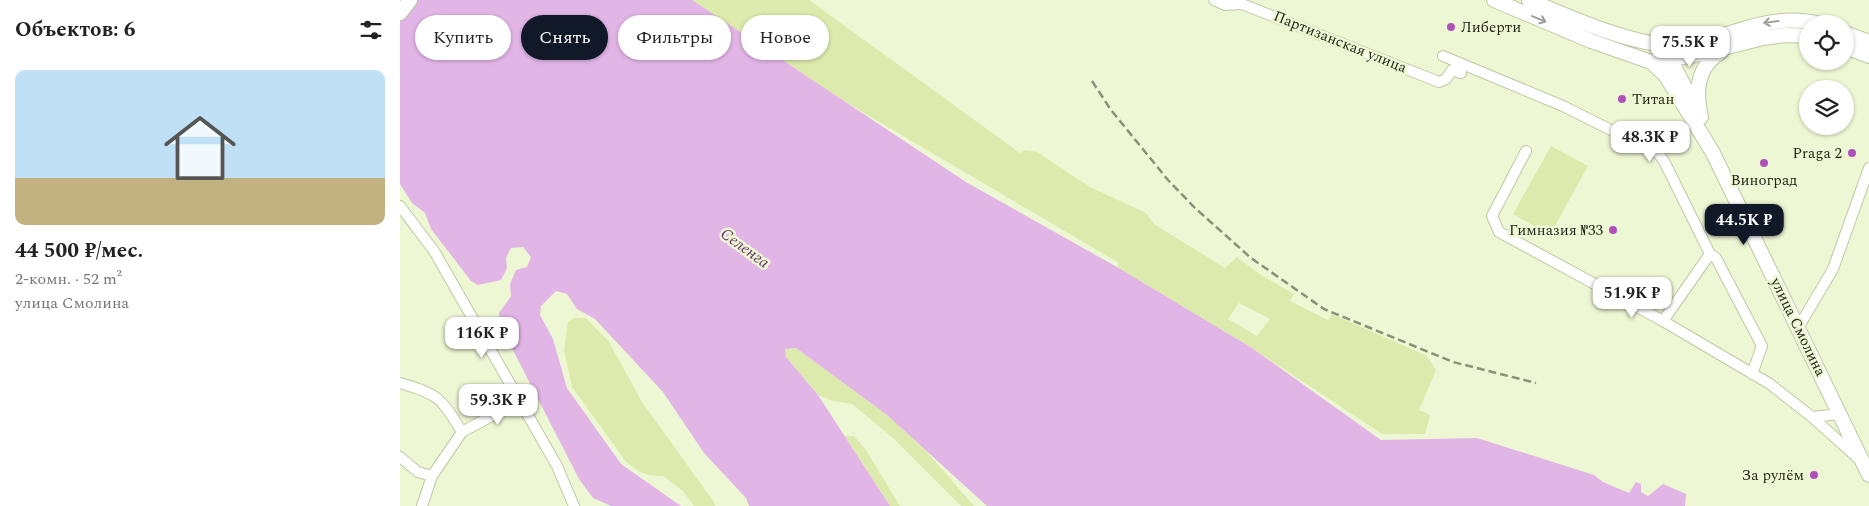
<!DOCTYPE html>
<html lang="ru">
<head>
<meta charset="utf-8">
<style>
	:root { --surface:#fff; --page:#f6f6f6; --text:#222; --muted:#767676; --line:#e0e0e0; --accent:#111827 }
	body { margin:0; font-family:Spectral,serif; background:var(--page); color:var(--text); height:100vh; display:flex; flex-direction:column; font-size:19px; white-space:nowrap }
	* { box-sizing:border-box; margin:0 }
	p { font-size:16px; color:var(--muted) }
	.icon { flex:none; width:28px; height:28px; fill:none; stroke:currentColor; stroke-width:2; stroke-linecap:round; stroke-linejoin:round }
	.map { position:relative; flex:1; overflow:hidden }
	.side { display:flex; flex-direction:column; background:var(--surface); width:400px }
	.side>* { flex:none }
	.guide { position:absolute; left:15px; top:15px; width:475px; height:45px; display:flex; gap:10px }
	.tools { position:absolute; left:1399px; top:15px; display:grid; gap:10px }
	.tools a { display:grid; place-items:center; width:55px; height:55px; border-radius:50%; background:var(--surface); box-shadow:0 1px 4px #0004; font-size:25px }
	.price { position:absolute; translate:-50% -42px; padding:0 11px; border-radius:10px; background:#fff; color:#222; font-size:16px; line-height:32px; filter:drop-shadow(0 1px 2px #0008) }
	.price::after { content:''; position:absolute; left:50%; top:30px; width:15px; height:11px; margin-left:-8px; background:inherit; clip-path:polygon(0 0,100% 0,50% 100%) }
	.price.selected { background:var(--accent); color:#fff }
	ul { padding:0; list-style:none }
	li { display:grid; align-content:center; gap:10px; height:265px; padding:0 15px }
	li+li { border-top:1px solid var(--line) }
	li span { display:grid; place-items:center; height:155px; border-radius:10px; color:#555 }
	li>.icon { margin-inline-start:auto }
	span .icon { width:90px; height:90px; fill:#fffc; stroke-width:1 }
	li b { font-size:21px }
	h2 { display:flex; justify-content:space-between; align-items:center; height:60px; padding:0 15px; font-size:21px }
	.chip { padding:0 18px; border-radius:22px; background:var(--surface); box-shadow:0 1px 4px #0004; font-size:18px; line-height:45px }
	.chip.selected { background:var(--accent); color:#fff }
	main { display:flex; flex:1; min-height:0 }
	.map>svg:first-child { display:block }
	.green { fill:#dcebad; fill-rule:evenodd }
	.water { fill:#e2b5e7 }
	.lines { fill:none; stroke-linecap:round; stroke-linejoin:round }
	.minor-casing { stroke:#bfc8a6; stroke-width:12 }
	.major-casing { stroke:#bfc8a6; stroke-width:16 }
	.minor { stroke:#fff; stroke-width:10 }
	.major { stroke:#fff; stroke-width:14 }
	.rail { stroke:#8b9179; stroke-width:2.5; stroke-dasharray:8 4; stroke-linecap:butt }
	.oneway { stroke:#9d9e98 }
	.poi-dot { fill:#ae51ba; stroke:#eef7d4; stroke-width:2 }
	.labels { text-anchor:middle; dominant-baseline:central; stroke-width:5; stroke-linejoin:round; paint-order:stroke }
	.poi-label { font-size:15px; fill:#25281b; stroke:#eef7d4; text-anchor:end }
	.street-label { font-size:15px; fill:#25281b; stroke:#eef7d4 }
	.water-label { font-size:16px; font-style:italic; fill:#65306c; stroke:#eef7d4 }
</style>
</head>
<body>
<main>
<section class="side">
<h2>Объектов: 6<svg class="icon" aria-label="filters" viewBox="0 0 24 24"><path d="M4 7h16M4 17h16"/><circle cx="9" cy="7" r="2"/><circle cx="15" cy="17" r="2"/></svg></h2>
<ul>
<li><span style="background:linear-gradient(#bfe0f5 70%,#c2b280 0)"><svg class="icon" aria-label="home" viewBox="0 0 24 24"><path d="M3 11l9-7 9 7M6 9v11h12V9"/></svg></span><div><b>44 500 ₽/мес.</b><p>2-комн. · 52 m²</p><p>улица Смолина</p></div></li>
</ul>
</section>
<div class="map">
<svg width="1469" height="506" viewBox="0 0 1469 506">
	<rect width="100%" height="100%" fill="#eef7d4"/>
	<path class="green" d="M 292,0 L 409,0 L 620,153 L 624,150 L 637,152 L 690,187 L 746,213 L 754,224 L 825,268 L 837,257 L 858,273 L 894,294 L 890,301 L 928,320 L 932,314 L 1027,356 L 1036,370 L 1019,410 L 1030,415 L 1025,434 L 982,434 L 852,348 L 717,267 L 719,263 L 464,113 L 402,75 ZM 839,303 L 870,319 L 857,336 L 828,319 Z
		M 1151,146 L 1188,166 L 1150,235 L 1113,214 Z
		M 174,318 L 186,318 L 209,342 L 242,402 L 314,502 L 315,506 L 294,506 L 283,491 L 263,476 C 246,477 235,471 224,459 L 172,387 L 164,350 L 168,322 Z
		M 396,348 L 487,415 L 527,452 L 574,506 L 561,506 L 493,438 L 452,404 L 433,401 L 418,395 L 386,357 L 385,349 Z
		M 445,436 L 454,436 L 466,450 L 500,506 L 490,506 Z"/>
	<path class="water" d="M 0,0 L 292,0 L 566,182 L 717,267 L 852,348 L 981,440 L 1077,438 L 1194,475 L 1203,482 L 1229,493 L 1236,482 L 1241,484 L 1241,492 L 1248,496 L 1263,484 L 1286,494 L 1285,506 L 587,506 L 487,415 L 396,348 L 385,349 L 386,357 L 418,395 L 490,506 L 349,506 L 346,498 L 304,453 L 263,392 L 195,319 L 177,309 L 167,294 L 156,291 L 141,306 L 140,315 L 153,339 L 167,388 L 221,464 L 281,506 L 211,506 L 193,498 L 179,479 L 100,325 L 99,313 L 111,296 L 110,284 L 116,270 L 127,267 L 131,257 L 123,247 L 111,248 L 106,258 L 107,268 L 101,280 L 78,285 L 71,281 L 31,229 L 25,213 L 12,203 L 0,184 Z"/>
	<g class="lines">
		<defs>
			<path id="minor" d="M 814,0 L 825,5 L 842,4 L 1039,82 L 1046,79 L 1052,70 L 1061,73
				M 1043,56 L 1163,106 L 1259,154 L 1265,163 L 1310,254 L 1316,258 L 1362,346 L 1352,374
				M 1126,151 L 1092,216 L 1099,232 L 1263,321 L 1370,384 L 1412,417 L 1459,459
				M 0,206 L 34,251 L 157,466 L 174,506
				M 1263,321 L 1310,254
				M 1398,328 L 1433,269 L 1469,168
				M 0,383 C 40,395 40,397 62,432 L 32,476 L 22,506
				M 1412,417 L 1440,414
				M 62,432 L 99,412 L 116,395
				M 0,457 L 18,472 L 32,476"/>
			<path id="major" d="M 1094,0 L 1191,41 L 1251,62 L 1296,55 L 1363,38 L 1385,35 L 1408,36
				M 1129,0 C 1167,16 1233,46 1274,45 C 1325,43 1364,10 1420,24
				M 0,13 L 10,0
				M 1445,33 L 1469,42
				M 1445,47 L 1469,56
				M 1264,54 L 1270,59 L 1291,99
				M 1251,62 L 1266,76 L 1313,153 L 1469,475
				M 1301,117 C 1295,92 1297,66 1321,52"/>
		</defs>
		<use href="#minor" class="minor-casing"/>
		<use href="#major" class="major-casing"/>
		<use href="#minor" class="minor"/>
		<use href="#major" class="major"/>
		<path class="rail" d="M 692,81 L 711,110 L 768,180 L 795,208 L 851,258 L 924,309 L 1053,362 L 1136,383"/>
	</g>
	<defs><path id="oneway-shaft" d="M-6 0H5M1.5-3L5.5 0L1.5 3" fill="none" stroke-width="1.6" stroke-linecap="round" stroke-linejoin="round" transform="scale(1.25)"/></defs>
	<g class="oneway">
		<use href="#oneway-shaft" transform="translate(1139 19) rotate(23)"/>
		<use href="#oneway-shaft" transform="translate(1371 22) rotate(172)"/>
	</g>
	<g class="poi-dot">
		<circle cx="1051" cy="27" r="5"/>
		<circle cx="1222" cy="99" r="5"/>
		<circle cx="1452" cy="153" r="5"/>
		<circle cx="1364" cy="163" r="5"/>
		<circle cx="1213" cy="230" r="5"/>
		<circle cx="1414" cy="475" r="5"/>
	</g>
	<g class="labels">
		<g class="poi-label">
			<text x="1061" y="27" text-anchor="start">Либерти</text>
			<text x="1232" y="99" text-anchor="start">Титан</text>
			<text x="1442" y="153">Praga 2</text>
			<text x="1364" y="180" text-anchor="middle">Виноград</text>
			<text x="1203" y="230">Гимназия №33</text>
			<text x="1404" y="475">За рулём</text>
		</g>
		<g class="street-label">
			<text transform="translate(940 42) rotate(22)">Партизанская улица</text>
			<text transform="translate(1398 327) rotate(64)">улица Смолина</text>
		</g>
		<g class="water-label">
			<text transform="translate(345 248) rotate(36)">Селенга</text>
		</g>
	</g>
</svg>
<div class="tools">
<a><svg class="icon" aria-label="locate" viewBox="0 0 24 24"><circle cx="12" cy="12" r="6"/><path d="M12 2v4M12 18v4M2 12h4M18 12h4"/></svg></a>
<a><svg class="icon" aria-label="layers" viewBox="0 0 24 24"><path d="M12 4l9 5-9 5-9-5zM3 14l9 5 9-5"/></svg></a>
</div>
<b class="price" style="left:1290px;top:68px">75.5K ₽</b>
<b class="price" style="left:1250px;top:163px">48.3K ₽</b>
<b class="price selected" style="left:1344px;top:246px">44.5K ₽</b>
<b class="price" style="left:1232px;top:319px">51.9K ₽</b>
<b class="price" style="left:82px;top:359px">116K ₽</b>
<b class="price" style="left:98px;top:426px">59.3K ₽</b>
<div class="guide">
<a class="chip">Купить</a>
<a class="chip selected">Снять</a>
<a class="chip">Фильтры</a>
<a class="chip">Новое</a>
</div>
</div>
</main>
</body>
</html>
